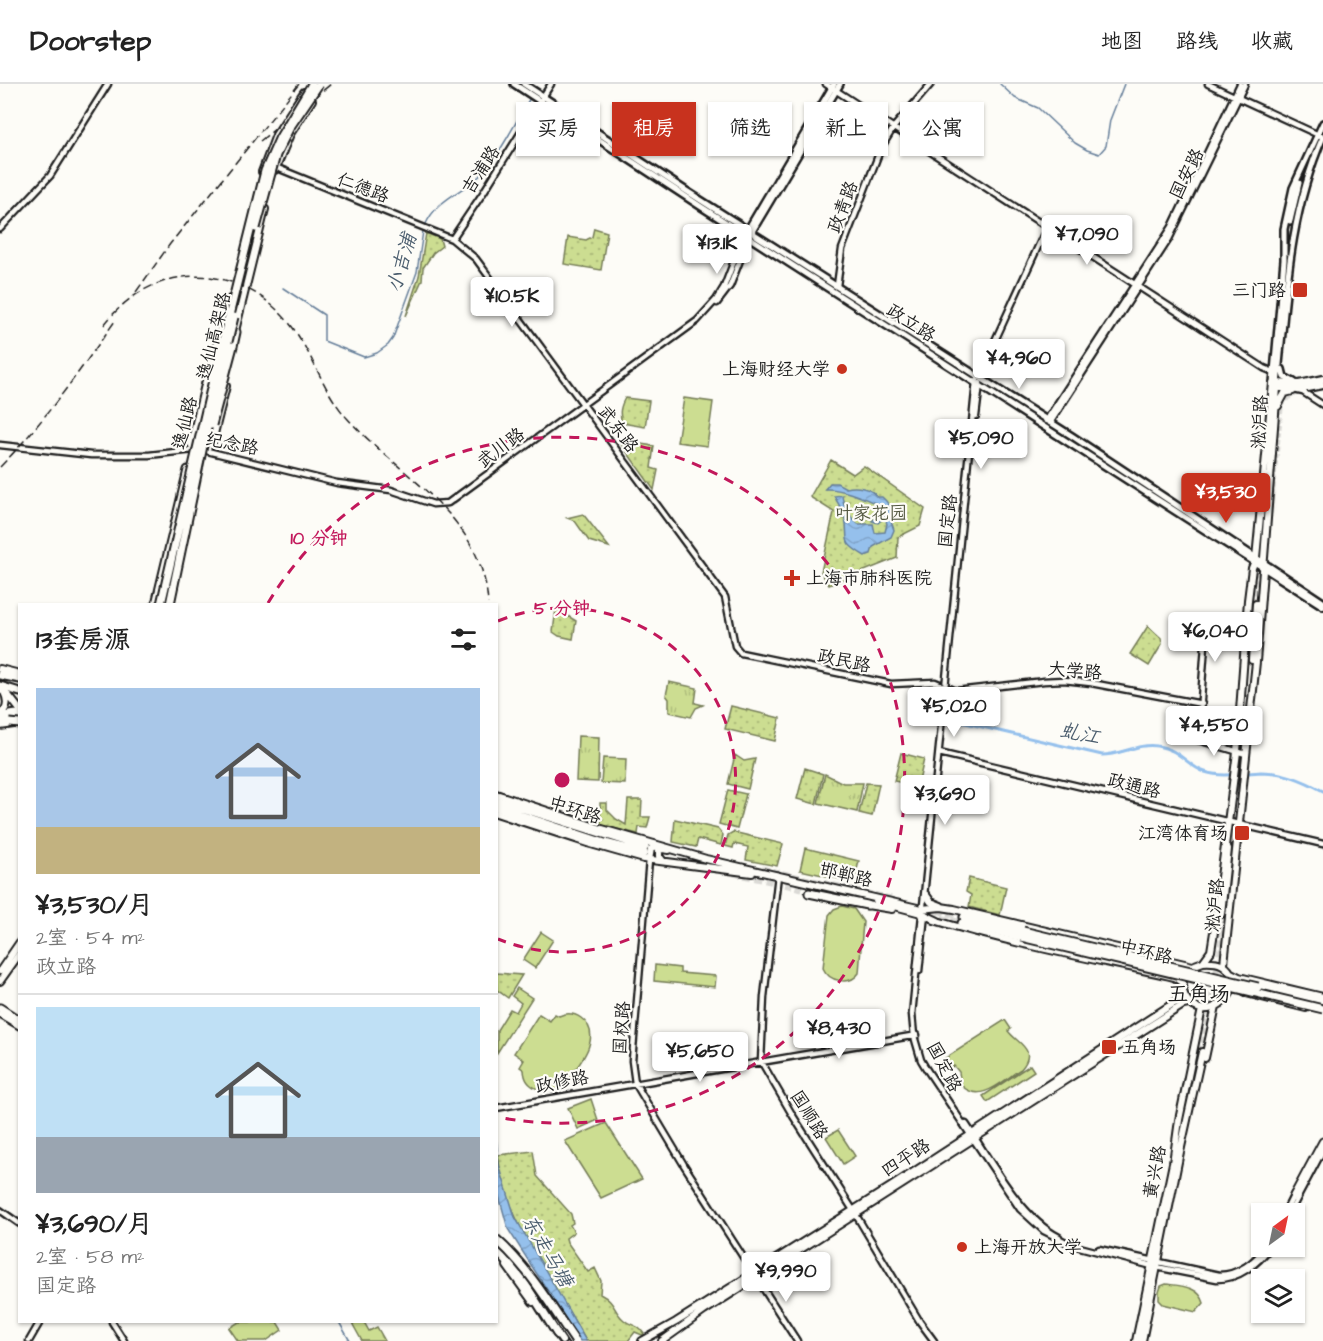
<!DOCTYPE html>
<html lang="zh">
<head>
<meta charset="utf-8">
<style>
	:root { --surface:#fff; --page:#f6f6f6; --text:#222; --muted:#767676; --line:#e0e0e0; --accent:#c8321e }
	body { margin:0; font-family:"Architects Daughter","LXGW WenKai TC",sans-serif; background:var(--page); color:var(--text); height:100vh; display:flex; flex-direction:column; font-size:22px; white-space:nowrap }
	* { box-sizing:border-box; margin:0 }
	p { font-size:20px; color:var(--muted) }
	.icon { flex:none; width:33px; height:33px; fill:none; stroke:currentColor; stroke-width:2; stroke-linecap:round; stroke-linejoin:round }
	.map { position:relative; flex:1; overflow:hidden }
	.details { position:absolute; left:18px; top:519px; width:480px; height:720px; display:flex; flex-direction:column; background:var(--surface); border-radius:0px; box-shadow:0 2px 4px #0004 }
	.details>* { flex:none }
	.guide { position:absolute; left:516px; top:18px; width:570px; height:54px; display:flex; gap:12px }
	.needle { width:39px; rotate:33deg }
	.controls { position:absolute; left:1251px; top:1119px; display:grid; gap:12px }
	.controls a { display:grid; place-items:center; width:54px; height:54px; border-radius:0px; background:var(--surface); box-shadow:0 2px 4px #0004; font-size:30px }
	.price { position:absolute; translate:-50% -51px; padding:0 14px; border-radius:6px; background:#fff; color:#222; font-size:20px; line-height:39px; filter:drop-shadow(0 2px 3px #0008) }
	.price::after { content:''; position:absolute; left:50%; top:36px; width:18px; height:14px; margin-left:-9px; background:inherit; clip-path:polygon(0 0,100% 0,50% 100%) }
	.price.active { background:var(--accent); color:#fff }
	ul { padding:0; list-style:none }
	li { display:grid; align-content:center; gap:12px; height:318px; padding:0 18px }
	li+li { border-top:2px solid var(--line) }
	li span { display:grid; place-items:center; height:186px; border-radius:0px; color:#555 }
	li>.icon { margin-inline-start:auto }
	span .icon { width:108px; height:108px; fill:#fffc; stroke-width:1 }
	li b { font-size:26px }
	h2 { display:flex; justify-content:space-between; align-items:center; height:72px; padding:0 18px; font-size:26px }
	.pill { padding:0 21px; border-radius:0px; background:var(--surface); box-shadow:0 2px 4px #0004; font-size:21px; line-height:54px }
	.pill.active { background:var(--accent); color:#fff }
	header { display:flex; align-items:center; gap:36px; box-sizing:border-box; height:84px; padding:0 30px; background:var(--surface); border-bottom:2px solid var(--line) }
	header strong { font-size:28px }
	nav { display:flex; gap:33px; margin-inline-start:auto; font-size:21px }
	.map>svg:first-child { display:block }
	.grass { fill:url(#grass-tufts); stroke:#747c56; stroke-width:1.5 }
	.park { fill:url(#park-dots); stroke:#747c56; stroke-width:1.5 }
	.pitch { fill:#ccdd91; stroke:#747c56; stroke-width:1.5 }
	.water { fill:url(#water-waves); stroke:#657e99; stroke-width:1.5 }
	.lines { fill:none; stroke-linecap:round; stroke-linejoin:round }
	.stream { stroke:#657e99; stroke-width:1.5 }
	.canal { stroke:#95c0ec; stroke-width:3 }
	.secondary-tunnel { stroke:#dbdad6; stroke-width:5; stroke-dasharray:5 2.5; stroke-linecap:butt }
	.primary-tunnel { stroke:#dbdad6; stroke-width:6; stroke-dasharray:6 3; stroke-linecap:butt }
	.trunk-tunnel { stroke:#dbdad6; stroke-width:7; stroke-dasharray:7 3.5; stroke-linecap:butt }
	.tertiary-casing { stroke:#1c1c1c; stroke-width:9 }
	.secondary-casing { stroke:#1c1c1c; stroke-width:10 }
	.primary-casing { stroke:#1c1c1c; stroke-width:10 }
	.trunk-casing { stroke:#1c1c1c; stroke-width:11 }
	.tertiary { stroke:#fdfcf7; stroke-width:4.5 }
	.secondary { stroke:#fdfcf7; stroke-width:5 }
	.primary { stroke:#fdfcf7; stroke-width:6 }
	.trunk { stroke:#fdfcf7; stroke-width:7 }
	.rail { stroke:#1c1c1c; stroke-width:1.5; stroke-dasharray:9 4.5; stroke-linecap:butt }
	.trunk-bridge-casing { stroke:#1c1c1c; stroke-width:11; stroke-linecap:butt }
	.trunk-bridge { stroke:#fdfcf7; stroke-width:7 }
	.ring { fill:none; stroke:#c2185b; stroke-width:3; stroke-dasharray:10 8 }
	.poi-dot { fill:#c8321e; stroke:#fdfcf7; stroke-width:2 }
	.labels { text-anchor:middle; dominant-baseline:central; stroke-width:4.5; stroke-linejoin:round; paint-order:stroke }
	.street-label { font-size:18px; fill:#1c1c1c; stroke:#fdfcf7 }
	.poi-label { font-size:18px; fill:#1c1c1c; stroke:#fdfcf7; text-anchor:end }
	.park-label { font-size:18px; fill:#51563f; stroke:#fdfcf7 }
	.water-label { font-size:20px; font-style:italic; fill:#4c5e6f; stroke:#fdfcf7 }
	.quarter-label { font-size:21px; fill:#1c1c1c; stroke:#fdfcf7 }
	.centre { fill:#c2185b; stroke:#fdfcf7; stroke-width:3 }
	.ring-label { font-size:18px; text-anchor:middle; font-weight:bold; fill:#c2185b; stroke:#fdfcf7; stroke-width:4.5; stroke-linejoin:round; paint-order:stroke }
</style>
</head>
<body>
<header>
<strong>Doorstep</strong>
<nav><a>地图</a><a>路线</a><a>收藏</a></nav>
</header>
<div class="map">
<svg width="1323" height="1257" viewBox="0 0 1323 1257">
	<defs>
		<pattern id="grass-tufts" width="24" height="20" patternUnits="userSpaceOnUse" patternTransform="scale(1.5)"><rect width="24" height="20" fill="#ccdd91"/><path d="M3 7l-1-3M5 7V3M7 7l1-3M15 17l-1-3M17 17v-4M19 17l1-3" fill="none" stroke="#afbd7c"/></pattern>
		<pattern id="park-dots" width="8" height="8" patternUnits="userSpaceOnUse" patternTransform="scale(1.5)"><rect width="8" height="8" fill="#ccdd91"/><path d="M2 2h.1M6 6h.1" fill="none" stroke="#afbd7c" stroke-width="1.8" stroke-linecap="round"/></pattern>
		<pattern id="water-waves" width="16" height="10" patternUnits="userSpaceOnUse" patternTransform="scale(1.5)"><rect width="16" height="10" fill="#95c0ec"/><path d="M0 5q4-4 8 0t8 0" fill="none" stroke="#80a4ca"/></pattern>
	</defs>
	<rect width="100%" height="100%" fill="#fdfcf7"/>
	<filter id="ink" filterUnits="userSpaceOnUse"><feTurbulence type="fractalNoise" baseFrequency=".0167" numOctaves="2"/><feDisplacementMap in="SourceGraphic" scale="12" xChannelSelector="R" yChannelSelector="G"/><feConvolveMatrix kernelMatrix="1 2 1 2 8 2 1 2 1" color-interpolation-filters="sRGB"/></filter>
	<g filter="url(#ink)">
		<path class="grass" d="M 669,598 L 697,604 L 695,619 L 703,621 L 696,624 L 691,633 L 669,628 L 669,615 L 666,611 Z
			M 578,652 L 599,653 L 598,698 L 576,697 Z
			M 603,674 L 626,675 L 625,700 L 601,699 Z
			M 825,690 L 843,699 L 863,699 L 857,728 L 818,719 Z
			M 355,1238 L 364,1238 L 369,1247 L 377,1243 L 385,1257 L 362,1257 L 352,1239 Z"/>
		<path class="park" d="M 594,144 L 607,148 L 601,186 L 564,180 L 568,153 L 586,156 L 592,153 Z
			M 426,149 L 440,155 L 442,162 L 433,169 L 423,184 L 422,196 L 406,232 L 419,192 Z
			M 625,314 L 649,317 L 645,343 L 622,339 C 619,329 620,323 625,314 Z
			M 619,357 L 654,362 L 651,384 L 658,386 L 654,406 Z
			M 831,376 L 853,390 L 864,382 L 925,425 L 920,442 L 898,453 L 897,474 L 829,501 L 821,488 L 834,428 L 810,413 Z
			M 583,430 L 609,463 L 589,457 L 575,437 L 567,434 Z
			M 556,525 L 576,537 L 573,555 L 559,552 L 553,548 Z
			M 1148,542 L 1161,554 L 1162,560 L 1149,582 L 1130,570 Z
			M 731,622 L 780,634 L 775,657 L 725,645 Z
			M 901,669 L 924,675 L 918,702 L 894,697 Z
			M 735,671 L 744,677 L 755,675 L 748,705 L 728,700 Z
			M 805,684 L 823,690 L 816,720 L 797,715 Z
			M 866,699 L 879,700 L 872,732 L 859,729 Z
			M 728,706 L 746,710 L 737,745 L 719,740 Z
			M 628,716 L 642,716 L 641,733 L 650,733 L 647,744 L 639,743 L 638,750 L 601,741 L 600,719 L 607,719 L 607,726 L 616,735 L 626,741 Z
			M 675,735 L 718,745 L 723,751 L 721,761 L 698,755 L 696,763 L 673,758 Z
			M 733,748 L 783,760 L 777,782 L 746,776 L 748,763 L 734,760 L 733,764 L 725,762 L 728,751 Z
			M 969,794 L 1006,803 L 1000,831 L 969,823 L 971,811 L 966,808 Z
			M 496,889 L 522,891 L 508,914 L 497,906 Z
			M 533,1067 L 537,1092 L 571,1130 L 573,1139 L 570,1141 L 574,1148 L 566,1154 L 567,1158 L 588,1188 L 595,1184 L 601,1197 L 600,1210 C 616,1218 613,1227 624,1236 C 632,1243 637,1239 644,1250 L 642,1251 L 635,1248 L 628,1257 L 586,1257 C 554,1199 505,1137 498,1071 Z"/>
		<path class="pitch" d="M 684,314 L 713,318 L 707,362 L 677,358 Z
			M 805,764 L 859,777 L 854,798 L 800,786 Z
			M 842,822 L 854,825 L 863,838 L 859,889 C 850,902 829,898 823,884 L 829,831 L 834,825 Z
			M 541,848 L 553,856 L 535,884 L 523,876 Z
			M 655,881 L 680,884 L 680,889 L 716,892 L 715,903 L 654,897 Z
			M 517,904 L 532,914 L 497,969 L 497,946 L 510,925 L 516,928 L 521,919 L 512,912 Z
			M 539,930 L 550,937 L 555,930 L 559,932 C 566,929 574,929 581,934 C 607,953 574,986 562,1004 C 546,1010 525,1006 524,986 L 520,983 L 524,976 L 514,969 Z
			M 1005,936 L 1011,945 L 1008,947 C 1018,960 1038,965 1021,985 C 1002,997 980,1021 961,1001 L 959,988 L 954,982 L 950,984 L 944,975 Z
			M 1030,981 L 1034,987 L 987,1018 L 983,1012 Z
			M 591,1015 L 598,1036 L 578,1045 L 568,1024 Z
			M 606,1039 L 642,1095 L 601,1114 L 565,1057 Z
			M 838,1046 L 855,1072 L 843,1080 L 826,1053 Z
			M 1166,1200 C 1181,1202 1199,1202 1204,1219 L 1196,1228 L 1163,1220 L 1159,1216 L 1159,1208 L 1161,1202 Z
			M 239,1238 L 277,1238 L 282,1246 L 266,1257 L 238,1257 L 229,1244 Z"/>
		<path class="water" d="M 830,399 L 837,399 L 846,404 C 856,402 871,403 877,413 L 882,413 C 889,419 892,426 898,433 L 891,437 L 894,446 L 891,453 L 873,463 L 871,470 L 865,472 C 839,457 850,457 845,435 C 843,427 838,419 834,412 L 842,411 C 843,422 850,433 858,440 L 873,440 L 875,449 L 885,448 L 887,440 L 885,433 L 878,439 L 872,437 L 883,427 L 883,423 C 867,415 843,404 825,405 Z
			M 496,1054 L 499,1081 L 515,1133 L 586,1257 L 580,1257 L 508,1145 L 497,1105 Z"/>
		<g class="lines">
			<path class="stream" d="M 1000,0 L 1015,14 L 1038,24 L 1075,59 L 1087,66 L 1099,70 L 1106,62 L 1110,36 L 1124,0
				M 425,142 C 436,115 463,108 483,89 C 498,74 518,34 530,14
				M 283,204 L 324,231 L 324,257 L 364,273 L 377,269 L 388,261 L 393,254 L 417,188 L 423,147
				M 339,1238 L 350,1257"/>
			<path class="canal" d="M 931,631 L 1102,671 C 1121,671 1138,659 1157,662 C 1180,665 1187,682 1205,688 C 1223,694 1243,689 1261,688 C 1284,688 1303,696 1323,707"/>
			<path class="secondary-tunnel" d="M 1286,159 L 1290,137
				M 1289,167 L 1294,138
				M 1272,412 L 1281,325 L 1280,302"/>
			<path class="primary-tunnel" d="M 1280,323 L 1287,314 L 1299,307
				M 1252,519 L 1257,475
				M 1202,968 L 1220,867 L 1235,752"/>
			<path class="trunk-tunnel" d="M 762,785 L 891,815
				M 734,789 L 820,808
				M 928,824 L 964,833
				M 931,832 L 962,839"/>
			<defs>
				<path id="tertiary" d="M 826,0 L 1264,284 L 1276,289
					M 1208,0 L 1323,53
					M 275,83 L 452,155 L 476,175 L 725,513 L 735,562 L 741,569 L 891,600 L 935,598 L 956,607 L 1044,597 L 1064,596 L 1091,599 L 1202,620
					M 1047,143 L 976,298 L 912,930 L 914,952 L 921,976 L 927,986 L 1020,1125 L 1044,1147 L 1072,1161 L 1156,1183 L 1217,1195 C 1239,1195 1258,1180 1271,1162
					M 0,145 L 50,92 L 108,0
					M 452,155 L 483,109 L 551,0
					M 837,202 L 842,165 L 881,64 L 894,43 L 931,0
					M 717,219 L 730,202 L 749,153
					M 1294,306 L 1303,308 L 1323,321
					M 976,332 L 980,299
					M 1046,337 L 1172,143 L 1240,0
					M 1050,339 L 1169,155 L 1245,0
					M 0,361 L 91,371 L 149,371 L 194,366
					M 203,366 L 337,399 L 391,406 L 433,420 L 448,419 L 697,237 L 716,216 L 724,203 L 744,151
					M 1209,536 L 1206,547 L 1198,656 L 1246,670
					M 939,669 L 1323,760
					M 649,776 L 632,977 L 635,999 L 684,1081 L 797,1257
					M 778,791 L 764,913 L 761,977 L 793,1032 L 853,1126 L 920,1238 L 934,1257
					M 919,887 L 925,830
					M 496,1024 L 917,951
					M 966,1040 C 991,1077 1020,1133 1059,1153
					M 0,1126 L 20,1140
					M 1284,1130 L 1294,1110
					M 1289,1130 L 1323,1066
					M 1099,1165 L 1219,1191 C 1238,1191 1256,1178 1266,1162
					M 112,1238 L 124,1257
					M 29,1257 L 40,1238"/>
				<path id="secondary" d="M 514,0 L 700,122 L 1323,522
					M 524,0 L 685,106 L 1072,352 L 1323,518
					M 1290,137 L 1299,99
					M 747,147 L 834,0
					M 751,149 L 840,0
					M 1282,285 L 1284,293 L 1294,298
					M 1273,299 L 1284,176 L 1284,145 L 1293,104 L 1323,39
					M 1277,301 C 1286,215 1288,133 1323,53"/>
				<path id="primary" d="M 275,86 L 290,50 L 312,16
					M 262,88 L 276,51 L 304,8
					M 221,248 L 230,215
					M 234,251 L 265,125
					M 1273,304 L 1308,304 L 1323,301
					M 1278,322 L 1285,309 L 1293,307
					M 194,366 L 191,360 L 208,288
					M 205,366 L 212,358 L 226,302
					M 1252,576 L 1256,520
					M 0,585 L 20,590
					M 0,605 L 9,612 L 20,626
					M 0,630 C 8,625 8,616 4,608
					M 0,632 L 20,629
					M 0,642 L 14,640
					M 496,710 L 602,745 L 706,775 L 922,825 L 941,823 L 954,825 L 1193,882
					M 496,729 L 591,760 L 644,775 L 752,789
					M 649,776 L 651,765 L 659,762
					M 663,777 L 659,772 L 659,767 L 662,765 L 669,766
					M 926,811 L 931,818 L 941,822
					M 876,817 L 921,829 L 938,837
					M 867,821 L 892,825
					M 1221,830 L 1228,765
					M 934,836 C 1013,860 1094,875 1174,893 L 1183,899
					M 1203,878 L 1211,867 L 1214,848 L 1237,668 L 1248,516 L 1252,484 L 1256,474 L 1273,299 L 1299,300 L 1323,295
					M 1203,878 C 1219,877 1228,880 1234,896 C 1233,907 1229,913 1220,920 C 1188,942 1163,889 1203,878 Z
					M 1224,880 L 1256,578 L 1277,304
					M 0,887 L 20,858
					M 1231,889 L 1239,893 L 1323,913
					M 0,897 L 20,869
					M 1246,909 L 1306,924
					M 0,930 L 20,942
					M 1205,974 L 1216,922
					M 507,1182 L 533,1218
					M 558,1237 L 571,1257
					M 555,1247 L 562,1257
					M 642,1257 L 676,1238 L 892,1102 L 1177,917 L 1183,910
					M 662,1257 L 704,1227 L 1183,921 L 1189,920
					M 1136,1257 L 1173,1079 L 1179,1036 L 1202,925
					M 1142,1257 L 1180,1068 L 1202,968"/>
				<path id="trunk" d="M 218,257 L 221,244
					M 233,262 L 236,248
					M 156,520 L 188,386
					M 165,520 L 172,497
					M 0,591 L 20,595
					M 0,602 L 20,608
					M 0,637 L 20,634
					M 496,716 L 645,763
					M 496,723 L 605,759 L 644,769
					M 809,809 L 867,821
					M 964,833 L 1023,847
					M 962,839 L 1021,853
					M 1258,903 L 1323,918
					M 0,924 L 20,937
					M 1294,1112 L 1323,1058
					M 496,1166 L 521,1193 L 557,1250"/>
			</defs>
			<use href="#tertiary" class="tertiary-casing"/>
			<use href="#secondary" class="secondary-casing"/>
			<use href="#primary" class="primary-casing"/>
			<use href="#trunk" class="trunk-casing"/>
			<use href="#tertiary" class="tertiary"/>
			<use href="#secondary" class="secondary"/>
			<use href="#primary" class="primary"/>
			<use href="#trunk" class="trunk"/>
			<path class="rail" d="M 260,57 L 331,0
				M 136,208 L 170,160 L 299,0
				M 104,241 C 155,174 243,177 293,244 C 314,273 323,307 347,334 C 401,394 483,431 488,520
				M 0,383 C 43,339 79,288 115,237"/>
			<defs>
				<path id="trunk-bridge" d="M 256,144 L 276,71 L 290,43 L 319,0
					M 209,293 L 218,257
					M 212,341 L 233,262
					M 161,520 L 213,296 L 265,87 L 280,53 L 312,0
					M 170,520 L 204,357 L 234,233
					M 10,639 L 20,640
					M 1023,847 L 1258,903
					M 1021,853 L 1323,925
					M 496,1155 C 529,1184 550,1221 575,1257"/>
			</defs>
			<use href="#trunk-bridge" class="trunk-bridge-casing"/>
			<use href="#trunk-bridge" class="trunk-bridge"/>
		</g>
	</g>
	<g class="ring">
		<path d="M498 537A172 172 0 1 1 498 855"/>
		<path d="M268 519A343 343 0 1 1 497 1033"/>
	</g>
	<g class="poi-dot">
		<rect x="1292" y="198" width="16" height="16" rx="3"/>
		<circle cx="842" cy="285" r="6"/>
		<path d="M789 485h6v6h6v6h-6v6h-6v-6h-6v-6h6z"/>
		<rect x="1234" y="741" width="16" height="16" rx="3"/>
		<rect x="1101" y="955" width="16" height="16" rx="3"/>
		<circle cx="962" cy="1163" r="6"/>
	</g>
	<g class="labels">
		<g class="street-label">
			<text transform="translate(481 86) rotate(-57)">吉浦路</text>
			<text transform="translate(1187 90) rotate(-64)">国安路</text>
			<text transform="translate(363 104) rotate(21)">仁德路</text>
			<text transform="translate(843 123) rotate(-69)">政青路</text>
			<text transform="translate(911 239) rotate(33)">政立路</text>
			<text transform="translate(214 252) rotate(-76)">逸仙高架路</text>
			<text transform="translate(1260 338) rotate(-87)">淞沪路</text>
			<text transform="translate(185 339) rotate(-76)">逸仙路</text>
			<text transform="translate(618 345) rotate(53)">武东路</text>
			<text transform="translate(232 360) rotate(11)">纪念路</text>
			<text transform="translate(501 364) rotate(-37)">武川路</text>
			<text transform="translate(948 437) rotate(-84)">国定路</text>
			<text transform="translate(844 577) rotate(12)">政民路</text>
			<text transform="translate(1075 587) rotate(5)">大学路</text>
			<text transform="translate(1134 702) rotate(14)">政通路</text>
			<text transform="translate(575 726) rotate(18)">中环路</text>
			<text transform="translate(846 791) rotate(13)">邯郸路</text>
			<text transform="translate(1215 821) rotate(-84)">淞沪路</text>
			<text transform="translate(1146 868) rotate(13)">中环路</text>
			<text transform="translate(622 944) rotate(-86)">国权路</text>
			<text transform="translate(944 983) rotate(62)">国定路</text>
			<text transform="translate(562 998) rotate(-11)">政修路</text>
			<text transform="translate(809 1031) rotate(58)">国顺路</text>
			<text transform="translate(906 1074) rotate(-33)">四平路</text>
			<text transform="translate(1155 1088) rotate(-79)">黄兴路</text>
		</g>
		<g class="poi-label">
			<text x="1286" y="206">三门路</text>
			<text x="830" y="285">上海财经大学</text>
			<text x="806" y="494" text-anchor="start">上海市肺科医院</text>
			<text x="1228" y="749">江湾体育场</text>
			<text x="1122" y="963" text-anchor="start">五角场</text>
			<text x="974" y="1163" text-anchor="start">上海开放大学</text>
		</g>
		<g class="park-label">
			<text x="871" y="429">叶家花园</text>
		</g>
		<g class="water-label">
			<text transform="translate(402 179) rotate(-74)">小吉浦</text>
			<text transform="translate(1080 650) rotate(12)">虬江</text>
			<text transform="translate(547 1167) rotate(60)">东走马塘</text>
		</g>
		<g class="quarter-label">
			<text x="1199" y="910">五角场</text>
		</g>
	</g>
	<circle cx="562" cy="696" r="9" class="centre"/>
	<g class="ring-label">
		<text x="319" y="460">10 分钟</text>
		<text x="562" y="530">5 分钟</text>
	</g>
</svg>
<div class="controls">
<a><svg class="needle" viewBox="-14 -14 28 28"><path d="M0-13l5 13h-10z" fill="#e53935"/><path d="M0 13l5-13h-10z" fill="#767676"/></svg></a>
<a><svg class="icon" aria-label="layers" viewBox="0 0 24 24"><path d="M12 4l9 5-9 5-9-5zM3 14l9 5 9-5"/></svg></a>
</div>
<b class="price" style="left:1087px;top:182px">¥7,090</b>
<b class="price" style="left:717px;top:191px">¥13.1K</b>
<b class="price" style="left:512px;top:244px">¥10.5K</b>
<b class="price" style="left:1019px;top:306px">¥4,960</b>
<b class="price" style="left:981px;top:386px">¥5,090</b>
<b class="price active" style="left:1226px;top:440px">¥3,530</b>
<b class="price" style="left:1215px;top:579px">¥6,040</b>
<b class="price" style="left:954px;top:654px">¥5,020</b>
<b class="price" style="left:1214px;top:673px">¥4,550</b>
<b class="price" style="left:945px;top:742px">¥3,690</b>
<b class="price" style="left:839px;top:976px">¥8,430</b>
<b class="price" style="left:700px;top:999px">¥5,650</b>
<b class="price" style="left:786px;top:1219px">¥9,990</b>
<div class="guide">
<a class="pill">买房</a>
<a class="pill active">租房</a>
<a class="pill">筛选</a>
<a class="pill">新上</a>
<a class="pill">公寓</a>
</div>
<section class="details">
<h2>13套房源<svg class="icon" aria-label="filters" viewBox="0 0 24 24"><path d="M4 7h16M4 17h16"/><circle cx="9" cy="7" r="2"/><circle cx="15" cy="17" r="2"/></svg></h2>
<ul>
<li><span style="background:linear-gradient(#a9c7e8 75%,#c2b280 0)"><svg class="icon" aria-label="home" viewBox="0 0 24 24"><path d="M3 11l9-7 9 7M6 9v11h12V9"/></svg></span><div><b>¥3,530/月</b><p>2室 · 54 m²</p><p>政立路</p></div></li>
<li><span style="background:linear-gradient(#bfe0f5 70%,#9aa5b1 0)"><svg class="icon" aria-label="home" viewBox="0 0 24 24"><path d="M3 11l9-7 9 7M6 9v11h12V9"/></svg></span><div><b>¥3,690/月</b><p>2室 · 58 m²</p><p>国定路</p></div></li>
</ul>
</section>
</div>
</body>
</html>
